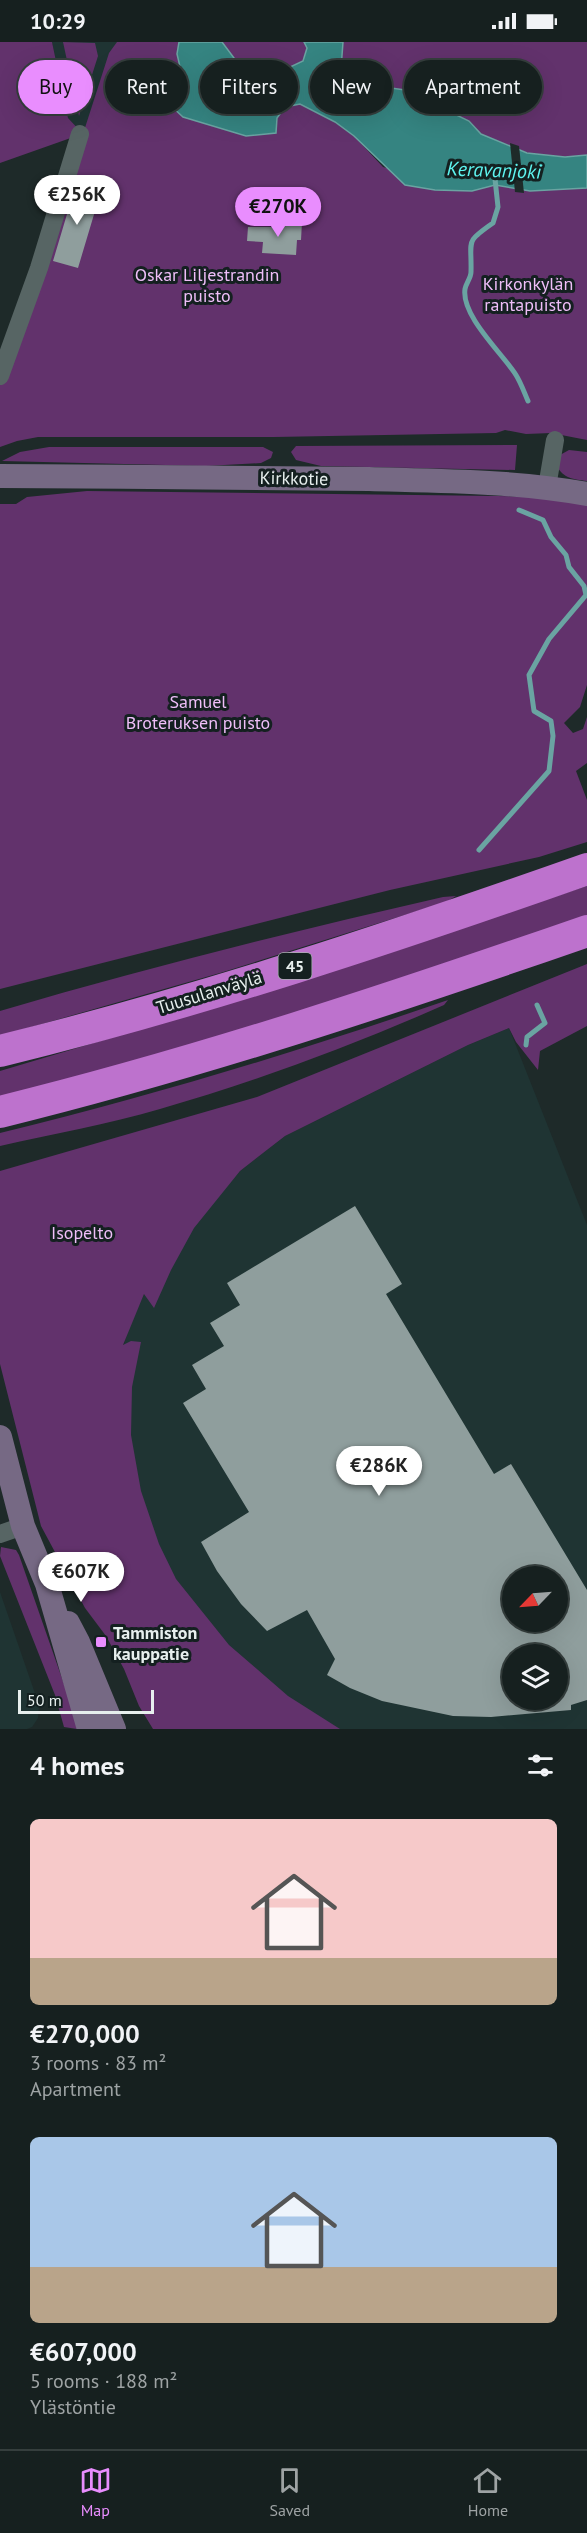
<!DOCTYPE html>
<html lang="en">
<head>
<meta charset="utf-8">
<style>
	:root { --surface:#16201f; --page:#232d2c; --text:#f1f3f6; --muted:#9ea3a4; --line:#353e3d; --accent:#e98dfe }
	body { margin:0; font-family:"PT Sans",sans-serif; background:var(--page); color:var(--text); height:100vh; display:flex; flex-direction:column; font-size:22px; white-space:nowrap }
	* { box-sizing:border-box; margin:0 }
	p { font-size:20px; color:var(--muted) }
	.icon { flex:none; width:33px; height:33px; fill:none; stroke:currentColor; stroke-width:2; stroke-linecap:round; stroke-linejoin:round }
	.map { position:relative; height:1687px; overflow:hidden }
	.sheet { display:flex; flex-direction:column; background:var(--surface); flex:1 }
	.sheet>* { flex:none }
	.banner { position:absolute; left:18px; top:18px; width:552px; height:54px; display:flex; gap:12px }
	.needle { width:39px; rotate:245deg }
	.fabs { position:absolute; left:502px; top:1524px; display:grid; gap:12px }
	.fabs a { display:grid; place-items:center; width:66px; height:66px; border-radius:50%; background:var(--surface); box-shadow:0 6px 24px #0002,0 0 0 2px var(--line); font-size:30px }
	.scale { position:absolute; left:18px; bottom:15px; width:136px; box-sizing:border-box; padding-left:6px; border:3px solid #e7efee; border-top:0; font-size:16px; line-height:21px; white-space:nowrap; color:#e7efee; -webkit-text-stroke:4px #142020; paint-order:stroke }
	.price { position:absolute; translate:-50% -51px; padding:0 14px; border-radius:21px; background:#fff; color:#222; font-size:20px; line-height:39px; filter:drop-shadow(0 2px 3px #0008) }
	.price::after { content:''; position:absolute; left:50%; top:36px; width:18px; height:14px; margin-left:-9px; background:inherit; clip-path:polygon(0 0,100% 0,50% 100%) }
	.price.on { background:var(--accent); color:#111 }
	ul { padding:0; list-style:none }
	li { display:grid; align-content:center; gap:12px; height:318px; padding:0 30px }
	li span { display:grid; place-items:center; height:186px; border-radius:9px; color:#555 }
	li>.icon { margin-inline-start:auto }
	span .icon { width:108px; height:108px; fill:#fffc; stroke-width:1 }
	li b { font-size:26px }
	h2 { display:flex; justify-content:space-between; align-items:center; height:72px; padding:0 30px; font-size:26px }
	.chip { padding:0 21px; border-radius:27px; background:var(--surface); box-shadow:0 6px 24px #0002,0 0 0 2px var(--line); font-size:21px; line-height:54px }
	.chip.on { background:var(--accent); color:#111 }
	.status { display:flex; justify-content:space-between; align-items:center; height:42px; padding:0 30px; background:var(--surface); direction:ltr }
	.status svg { height:16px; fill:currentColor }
	.dock { display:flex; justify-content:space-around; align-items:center; height:84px; border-top:2px solid var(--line); background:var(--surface); font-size:16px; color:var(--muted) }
	.dock a { display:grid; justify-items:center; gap:3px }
	.dock .on { color:var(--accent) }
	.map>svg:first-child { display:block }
	.built { fill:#1f3433; fill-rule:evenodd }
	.green { fill:#62326c }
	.water { fill:#358481; stroke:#6aa4a2; stroke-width:1.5 }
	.pier { fill:#1e2a29 }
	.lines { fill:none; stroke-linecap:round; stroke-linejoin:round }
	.stream { stroke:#6aa4a2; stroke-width:5 }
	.building { fill:#8f9e9d; fill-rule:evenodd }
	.street { stroke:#576564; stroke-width:18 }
	.secondary { stroke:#766984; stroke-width:24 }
	.highway { stroke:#bd72cd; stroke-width:32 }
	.poi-dot { fill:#e98dfe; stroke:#142020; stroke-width:2 }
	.labels { text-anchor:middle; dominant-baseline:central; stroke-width:6; stroke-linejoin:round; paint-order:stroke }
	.shield { fill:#142020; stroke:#a8b1b0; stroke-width:1.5 }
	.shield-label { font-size:16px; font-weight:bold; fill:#e7efee }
	.park-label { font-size:18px; fill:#efbef9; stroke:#142020 }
	.street-label { font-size:18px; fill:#e7efee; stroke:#142020 }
	.poi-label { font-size:18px; font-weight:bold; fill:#e7efee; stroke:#142020; text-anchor:start }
	.water-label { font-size:20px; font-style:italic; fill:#5ef4ef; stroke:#142020 }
</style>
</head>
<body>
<div class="status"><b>10:29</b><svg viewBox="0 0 49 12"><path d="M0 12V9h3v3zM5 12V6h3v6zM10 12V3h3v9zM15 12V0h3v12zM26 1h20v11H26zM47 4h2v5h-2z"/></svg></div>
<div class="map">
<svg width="587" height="1687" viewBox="0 0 587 1687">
	<rect width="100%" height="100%" fill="#1e2a29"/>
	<path class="built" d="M 52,0 L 179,0 L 83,92 L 68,76 Z
		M 509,986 L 587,1183 L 587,1687 L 317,1687 L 166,1570 L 112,1340 L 129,1286 L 157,1223 L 240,1129 L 285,1094 L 468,1003 ZM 513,1534 L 558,1534 L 558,1580 L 513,1580 ZM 513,1612 L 558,1612 L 558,1658 L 513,1658 Z
		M 0,1550 L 39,1663 L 38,1676 L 32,1685 L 27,1687 L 0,1687 Z"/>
	<path class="green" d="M 0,0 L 52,0 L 68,76 L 83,92 L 109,11 L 117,0 L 179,0 L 177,12 L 181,29 L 246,94 L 276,91 L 277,76 L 285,65 L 300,62 L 335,80 L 354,94 L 383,125 L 472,149 L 495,143 L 530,149 L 587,146 L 587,398 L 551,391 L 526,392 L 505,388 L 496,391 L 274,395 L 38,395 L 17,399 L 0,405 L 0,343 L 82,92 L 0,121 Z
		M 63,0 L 95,1 L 98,14 L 79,74 Z
		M 222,0 L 304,0 L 307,6 L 303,19 L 267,36 L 246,32 Z
		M 343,0 L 587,0 L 587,113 L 565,115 L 528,111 L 481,92 L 469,79 L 405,48 L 349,40 L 341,27 Z
		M 517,403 L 515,428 L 321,424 L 296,418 L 291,410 L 296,404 Z
		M 49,405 L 263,405 L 273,410 L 271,416 L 261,421 L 206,424 L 2,419 L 20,410 Z
		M 569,408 L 587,410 L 587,439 C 573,437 564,437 556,423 L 560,413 Z
		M 87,449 L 497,454 L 538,455 L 587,463 L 587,643 L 580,665 L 564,681 L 573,691 L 583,687 L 587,675 L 587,721 L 576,729 L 587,758 L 587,800 L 539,815 L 390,848 L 0,947 L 0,462 L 16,462 L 27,455 Z
		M 587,844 L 587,877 L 311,969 L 0,1058 L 0,1029 L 278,946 Z
		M 456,854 L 446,860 L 220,931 L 0,994 L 0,969 C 146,926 294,889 443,855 Z
		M 587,922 L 587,984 L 540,1009 L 538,1028 L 516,1000 L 509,986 L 468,1003 L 285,1094 L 240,1129 L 194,1186 L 171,1228 L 154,1266 L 144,1252 L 123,1303 L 131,1299 L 141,1300 L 132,1345 L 131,1393 L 141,1449 L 159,1502 L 176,1537 L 229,1603 L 288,1654 L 340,1687 L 153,1687 L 139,1664 L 124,1627 L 106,1594 L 85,1566 L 41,1484 L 0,1322 L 0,1129 L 257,1055 Z
		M 448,958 L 444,963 C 352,1004 257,1039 160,1067 C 108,1082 53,1092 0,1104 L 0,1091 C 152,1054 300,1009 448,958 Z
		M 1,1505 L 16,1508 L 19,1513 L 73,1668 L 77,1687 L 64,1685 L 55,1653 L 0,1514 Z"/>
	<path class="water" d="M 179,0 L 222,0 L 246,32 L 267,36 L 303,19 L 307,6 L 304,0 L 343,0 L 341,27 L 349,40 L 405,48 L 469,79 L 481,92 L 527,111 L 565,115 L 587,113 L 587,146 L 530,149 L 495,143 L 472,149 L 435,148 L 405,143 L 354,94 L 335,80 L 300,62 L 285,65 L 277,76 L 276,91 L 246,94 L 183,75 L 169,62 L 167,47 L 181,29 L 177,12 Z"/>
	<path class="pier" d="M 510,101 L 519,104 L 524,151 L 515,150 Z"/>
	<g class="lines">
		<path class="stream" d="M 495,137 L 498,165 L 493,181 C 464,201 472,198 471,230 C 471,236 466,241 465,247 C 461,274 503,312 516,333 C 521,341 524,350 528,359
			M 479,808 L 549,729 L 553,694 L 551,679 L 534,669 L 529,633 L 549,597 L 586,553 L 584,544 L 569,525 L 566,513 L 551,495 L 543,478 L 519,468
			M 526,1003 L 527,995 L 545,981 L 537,963"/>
	</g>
	<path class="building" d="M 76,142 L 101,149 L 78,226 L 53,219 Z
		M 283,179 L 302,180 L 301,198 L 297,198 L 296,213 L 262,211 L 263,200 L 247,199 L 248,185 L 283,185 Z
		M 355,1164 L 402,1242 L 386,1252 L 494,1432 L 511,1422 L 587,1548 L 587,1658 L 571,1663 L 571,1668 L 491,1675 L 453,1674 L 382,1659 L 350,1646 L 327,1633 L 335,1617 L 307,1568 L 267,1589 L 241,1562 L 217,1529 L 201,1500 L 249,1470 L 183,1361 L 206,1347 L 192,1323 L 224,1304 L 210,1281 L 240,1263 L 227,1241 ZM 513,1534 L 558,1534 L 558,1580 L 513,1580 ZM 513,1612 L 558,1612 L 558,1658 L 513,1658 Z"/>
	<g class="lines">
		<path class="street" d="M 0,334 L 39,226 L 80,92
			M 547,445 L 555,398
			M 0,1492 L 23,1484"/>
		<path class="secondary" d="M 0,434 C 123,435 246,435 369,437 C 442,439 515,439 587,452
			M 0,1395 L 23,1484 L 47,1542 L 89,1687
			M 68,1581 L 78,1600 L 114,1687"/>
		<path class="highway" d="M 0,1009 C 199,960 394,895 587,827
			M 0,1070 C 199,1021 394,956 587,889"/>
	</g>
	<rect class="poi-dot" x="95" y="1594" width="12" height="12" rx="3"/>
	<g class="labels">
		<rect class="shield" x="278.5" y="911" width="33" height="26" rx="4.5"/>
		<g class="shield-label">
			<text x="295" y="924">45</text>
		</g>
		<g class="park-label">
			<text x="207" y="232">Oskar Liljestrandin<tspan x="207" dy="21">puisto</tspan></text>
			<text x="528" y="241">Kirkonkylän<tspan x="528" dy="21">rantapuisto</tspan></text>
			<text x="198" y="659">Samuel<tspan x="198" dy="21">Broteruksen puisto</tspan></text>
			<text x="82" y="1190">Isopelto</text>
		</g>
		<g class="street-label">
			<text transform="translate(294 436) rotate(1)">Kirkkotie</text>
			<text transform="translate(209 950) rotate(-17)">Tuusulanväylä</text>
		</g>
		<g class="poi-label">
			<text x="113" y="1590">Tammiston<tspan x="113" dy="21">kauppatie</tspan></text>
		</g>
		<g class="water-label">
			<text transform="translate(494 128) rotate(2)">Keravanjoki</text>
		</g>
	</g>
</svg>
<div class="fabs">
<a><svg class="needle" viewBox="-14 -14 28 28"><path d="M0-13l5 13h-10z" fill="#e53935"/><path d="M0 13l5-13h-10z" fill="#9ea3a4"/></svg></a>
<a><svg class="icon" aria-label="layers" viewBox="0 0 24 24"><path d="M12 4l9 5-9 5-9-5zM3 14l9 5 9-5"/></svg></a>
</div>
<div class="scale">50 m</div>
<b class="price" style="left:77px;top:184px">€256K</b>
<b class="price on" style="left:278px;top:196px">€270K</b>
<b class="price" style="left:379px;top:1455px">€286K</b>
<b class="price" style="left:81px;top:1561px">€607K</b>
<div class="banner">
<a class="chip on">Buy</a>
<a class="chip">Rent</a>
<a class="chip">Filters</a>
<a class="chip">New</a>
<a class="chip">Apartment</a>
</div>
</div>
<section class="sheet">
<h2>4 homes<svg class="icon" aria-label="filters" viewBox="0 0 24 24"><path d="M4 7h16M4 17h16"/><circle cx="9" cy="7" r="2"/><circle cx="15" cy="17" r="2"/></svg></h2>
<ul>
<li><span style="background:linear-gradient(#f6c9c9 75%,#b9a48a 0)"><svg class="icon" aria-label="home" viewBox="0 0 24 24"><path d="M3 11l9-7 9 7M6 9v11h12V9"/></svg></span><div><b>€270,000</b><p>3 rooms · 83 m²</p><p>Apartment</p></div></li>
<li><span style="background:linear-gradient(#a9c7e8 70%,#b9a48a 0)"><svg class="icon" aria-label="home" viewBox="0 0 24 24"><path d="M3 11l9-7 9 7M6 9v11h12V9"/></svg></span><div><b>€607,000</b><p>5 rooms · 188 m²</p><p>Ylästöntie</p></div></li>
</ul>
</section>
<nav class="dock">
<a class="on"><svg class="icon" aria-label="map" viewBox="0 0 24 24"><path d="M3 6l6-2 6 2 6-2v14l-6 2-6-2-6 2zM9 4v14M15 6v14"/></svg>Map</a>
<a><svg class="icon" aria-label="saved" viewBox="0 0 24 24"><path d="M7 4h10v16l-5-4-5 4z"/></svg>Saved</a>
<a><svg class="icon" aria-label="home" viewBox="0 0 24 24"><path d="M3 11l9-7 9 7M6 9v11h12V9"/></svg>Home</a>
</nav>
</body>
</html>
